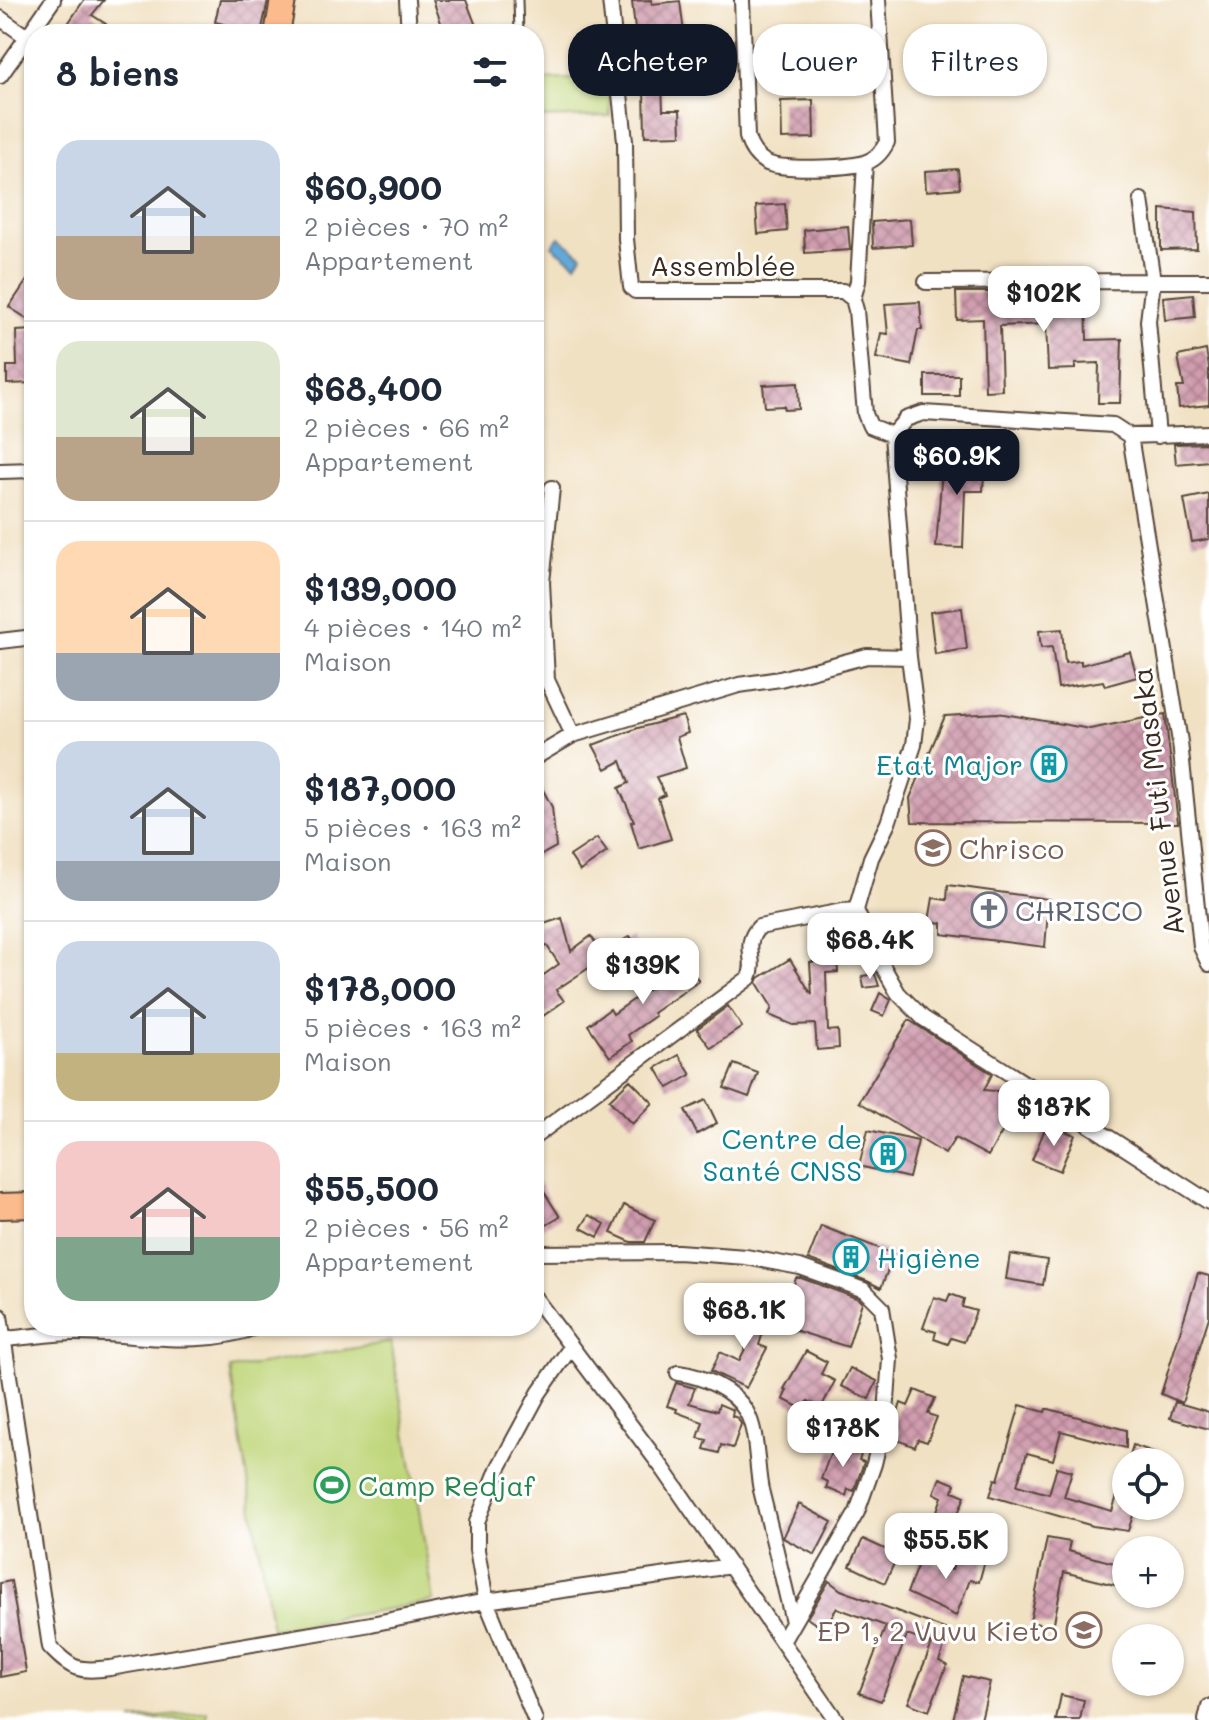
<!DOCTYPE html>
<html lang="fr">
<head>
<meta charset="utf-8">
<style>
	:root { --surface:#fff; --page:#f6f6f7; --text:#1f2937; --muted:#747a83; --line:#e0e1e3; --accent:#111827 }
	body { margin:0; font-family:Mali,sans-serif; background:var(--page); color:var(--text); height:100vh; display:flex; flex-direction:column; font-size:30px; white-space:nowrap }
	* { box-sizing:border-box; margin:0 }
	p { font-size:26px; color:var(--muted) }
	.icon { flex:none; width:44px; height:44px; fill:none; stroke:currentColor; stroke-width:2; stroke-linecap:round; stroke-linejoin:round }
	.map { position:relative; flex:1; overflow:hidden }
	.drawer { position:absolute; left:24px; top:24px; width:520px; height:1312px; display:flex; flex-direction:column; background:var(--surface); border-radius:32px; box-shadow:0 2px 6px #0004 }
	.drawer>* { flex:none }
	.guide { position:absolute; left:568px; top:24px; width:520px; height:72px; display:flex; gap:16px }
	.fabs { position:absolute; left:1112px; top:1448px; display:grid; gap:16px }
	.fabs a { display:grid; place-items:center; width:72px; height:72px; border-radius:50%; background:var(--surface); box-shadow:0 2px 6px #0004; font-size:40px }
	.price { position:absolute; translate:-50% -68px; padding:0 18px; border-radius:16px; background:#fff; color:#222; font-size:26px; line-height:52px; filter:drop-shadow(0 2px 4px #0008) }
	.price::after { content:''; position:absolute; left:50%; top:48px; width:24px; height:18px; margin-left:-12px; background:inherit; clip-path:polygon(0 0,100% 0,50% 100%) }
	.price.selected { background:var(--accent); color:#fff }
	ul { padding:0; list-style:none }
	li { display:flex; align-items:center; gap:24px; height:200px; padding:0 32px }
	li+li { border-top:2px solid var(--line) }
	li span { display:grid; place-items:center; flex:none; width:224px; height:160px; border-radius:24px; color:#555 }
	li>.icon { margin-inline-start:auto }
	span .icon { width:96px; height:96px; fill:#fffc; stroke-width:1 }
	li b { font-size:34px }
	h2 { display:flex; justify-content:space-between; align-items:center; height:96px; padding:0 32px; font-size:34px }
	.chip { padding:0 28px; border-radius:32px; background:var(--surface); box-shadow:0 2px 6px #0004; font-size:28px; line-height:72px }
	.chip.selected { background:var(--accent); color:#fff }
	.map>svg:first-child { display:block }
	.pitch { fill:#c0d67a; stroke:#7e804c; stroke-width:2 }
	.water { fill:#63a8d8; stroke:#4f697b; stroke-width:2 }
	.building { fill:url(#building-cross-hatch) }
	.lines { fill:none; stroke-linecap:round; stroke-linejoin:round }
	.service-casing { stroke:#564537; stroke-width:11 }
	.minor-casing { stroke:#564537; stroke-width:18 }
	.trunk-casing { stroke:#564537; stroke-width:28 }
	.service { stroke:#fff; stroke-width:7 }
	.minor { stroke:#fff; stroke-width:14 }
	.trunk { stroke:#fbbb8d; stroke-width:24 }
	.labels { text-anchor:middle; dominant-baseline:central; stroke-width:6; stroke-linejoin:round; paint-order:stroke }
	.street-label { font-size:28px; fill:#3b2a1e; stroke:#fff }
	.culture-label { font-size:28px; fill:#0d838f; stroke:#fff; text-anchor:end }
	.education-label { font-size:28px; fill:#785e54; stroke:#fff; text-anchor:start }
	.worship-label { font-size:28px; fill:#5b616d; stroke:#fff; text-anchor:start }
	.leisure-label { font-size:28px; fill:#27864d; stroke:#fff; text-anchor:start }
</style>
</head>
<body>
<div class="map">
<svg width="1209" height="1720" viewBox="0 0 1209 1720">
	<defs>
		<pattern id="building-cross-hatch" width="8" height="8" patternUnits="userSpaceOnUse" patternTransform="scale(2)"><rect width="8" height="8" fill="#d09caf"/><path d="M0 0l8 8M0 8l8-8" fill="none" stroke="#aa7f8e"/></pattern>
	</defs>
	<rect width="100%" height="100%" fill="#fff"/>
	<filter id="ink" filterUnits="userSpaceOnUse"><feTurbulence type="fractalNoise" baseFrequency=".0125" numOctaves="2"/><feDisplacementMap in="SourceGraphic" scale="16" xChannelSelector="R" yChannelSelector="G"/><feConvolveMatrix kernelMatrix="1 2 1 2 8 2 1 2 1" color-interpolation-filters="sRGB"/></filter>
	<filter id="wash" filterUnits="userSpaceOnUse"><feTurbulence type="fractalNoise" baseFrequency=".006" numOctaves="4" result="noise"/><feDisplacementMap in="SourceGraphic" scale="32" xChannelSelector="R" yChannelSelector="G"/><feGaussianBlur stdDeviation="1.8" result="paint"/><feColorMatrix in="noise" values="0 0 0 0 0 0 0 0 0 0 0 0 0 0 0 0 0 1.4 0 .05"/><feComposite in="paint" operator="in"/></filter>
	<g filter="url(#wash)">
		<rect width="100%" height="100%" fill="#f1e1c3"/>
		<path class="pitch" d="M 609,78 L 610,116 L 534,118 L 534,80 Z
			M 391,1342 L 434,1601 L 272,1629 L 230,1369 Z
			M 207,1712 L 207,1720 L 132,1720 Z"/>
		<path class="water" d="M 559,237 L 582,255 L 576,264 L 552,246 Z"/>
		<g id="blocks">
			<path class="building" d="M 84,0 L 104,0 L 92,15 L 106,24 L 99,34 L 61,34 Z
				M 220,0 L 268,0 L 261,33 L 215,22 Z
				M 433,0 L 466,0 L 476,26 L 455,34 L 445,34 Z
				M 651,0 L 652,4 L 680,1 L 684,33 L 636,39 L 632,1 Z
				M 644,86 L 662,86 L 663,110 L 680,110 L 681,135 L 645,136 Z
				M 813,100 L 814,138 L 782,139 L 781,101 Z
				M 958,169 L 960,188 L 926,191 L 925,171 Z
				M 785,204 L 787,231 L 758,234 L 756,206 Z
				M 1161,209 L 1196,212 L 1197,249 L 1161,250 Z
				M 910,219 L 912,245 L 873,248 L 872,222 Z
				M 848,226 L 850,250 L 805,253 L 804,230 Z
				M 34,270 L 34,323 L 9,307 Z
				M 956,292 L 1061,292 L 1061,298 L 1086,297 L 1087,340 L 1122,339 L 1120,403 L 1098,403 L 1099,363 L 1075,364 L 1075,369 L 1048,370 L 1046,324 L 1000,326 L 1002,390 L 985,391 L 983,319 L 957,320 Z
				M 1193,294 L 1195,317 L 1165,320 L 1163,297 Z
				M 920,302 L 922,330 L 918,330 L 911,365 L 876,358 L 881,333 L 888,334 L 885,304 Z
				M 34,330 L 34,383 L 7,384 L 7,366 L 17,366 L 16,331 Z
				M 1206,350 L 1209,367 L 1209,405 L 1179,408 L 1177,387 L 1184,387 L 1178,356 Z
				M 925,375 L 959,375 L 959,396 L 925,396 Z
				M 798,383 L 799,409 L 785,410 L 784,406 L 765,407 L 763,385 Z
				M 1209,443 L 1209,461 L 1176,464 L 1174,444 Z
				M 943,456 L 985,458 L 983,491 L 965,491 L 963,548 L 936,547 Z
				M 1209,494 L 1209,539 L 1192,542 L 1184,499 Z
				M 962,608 L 967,649 L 935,654 L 930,612 Z
				M 1062,629 L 1065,663 L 1081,661 L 1081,665 L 1130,652 L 1137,677 L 1105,686 L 1103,681 L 1058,688 L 1052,647 L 1041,648 L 1039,631 Z
				M 998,713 L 1090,729 L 1165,714 L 1178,823 L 912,822 L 910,798 L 945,716 Z
				M 683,716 L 688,733 L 677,737 L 686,768 L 656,777 L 665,795 L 658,798 L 671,839 L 639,849 L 631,822 L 634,821 L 619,788 L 629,783 L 621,761 L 606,769 L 593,745 L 638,728 Z
				M 534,773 L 552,807 L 556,847 L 534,859 Z
				M 597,838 L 607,852 L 580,871 L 570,856 Z
				M 948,885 L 1049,899 L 1045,947 L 942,934 L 942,923 L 929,921 L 933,898 L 947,900 Z
				M 562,918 L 571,951 L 591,936 L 605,957 L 556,990 L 564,1001 L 543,1016 L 534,1002 L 534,982 L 559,964 L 547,946 L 534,950 L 534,927 Z
				M 630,936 L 644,957 L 626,970 L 611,948 Z
				M 681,955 L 699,981 L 653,1013 L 655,1016 L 628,1035 L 632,1041 L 610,1057 L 588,1025 L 610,1009 L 613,1014 L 653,986 L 648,978 Z
				M 790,959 L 812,995 L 810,962 L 837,961 L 838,972 L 826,973 L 828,1031 L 838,1030 L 839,1048 L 817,1050 L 815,1024 L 793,1025 L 769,1015 L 772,1007 L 757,983 L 759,978 Z
				M 875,974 L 879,986 L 864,988 L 862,976 Z
				M 880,993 L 891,1000 L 884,1016 L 872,1011 Z
				M 728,1006 L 742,1027 L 711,1048 L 697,1029 Z
				M 909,1020 L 992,1074 L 984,1090 L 1009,1092 L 1020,1102 L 988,1156 L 955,1138 L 945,1154 L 859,1102 Z
				M 679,1055 L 691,1075 L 668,1088 L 656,1068 Z
				M 734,1064 L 758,1073 L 749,1097 L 724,1088 Z
				M 630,1080 L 653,1103 L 632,1124 L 609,1100 Z
				M 706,1100 L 717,1123 L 697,1134 L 685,1110 Z
				M 1047,1124 L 1075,1135 L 1060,1171 L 1032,1160 Z
				M 868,1130 L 918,1141 L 909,1178 L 859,1166 Z
				M 534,1176 L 560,1217 L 540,1229 L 534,1219 Z
				M 624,1205 L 655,1220 L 645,1242 L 631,1242 L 611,1233 Z
				M 589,1215 L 605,1224 L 598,1237 L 581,1228 Z
				M 821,1226 L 894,1254 L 881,1288 L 867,1281 L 808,1259 Z
				M 1010,1254 L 1047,1260 L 1043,1285 L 1006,1279 Z
				M 1198,1273 L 1209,1276 L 1209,1317 L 1182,1403 L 1161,1394 Z
				M 796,1278 L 801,1278 L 859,1299 L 862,1302 L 848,1347 L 781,1326 Z
				M 950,1294 L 964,1299 L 962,1307 L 976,1311 L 964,1342 L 951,1338 L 948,1344 L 934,1339 L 936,1332 L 923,1328 L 934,1297 L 947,1301 Z
				M 739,1310 L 767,1320 L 759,1345 L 767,1348 L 746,1388 L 711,1371 L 720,1352 L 739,1361 L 751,1337 L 732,1331 Z
				M 806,1351 L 827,1362 L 821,1374 L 835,1381 L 821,1408 L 808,1401 L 804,1410 L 783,1399 L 787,1390 L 784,1389 Z
				M 850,1368 L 877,1381 L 869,1399 L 841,1386 Z
				M 676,1383 L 695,1388 L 689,1403 L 717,1411 L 719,1404 L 733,1410 L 732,1416 L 738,1418 L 741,1424 L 733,1448 L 721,1445 L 719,1453 L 704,1449 L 707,1440 L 698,1438 L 703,1422 L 676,1412 L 677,1409 L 667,1406 Z
				M 915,1390 L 935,1398 L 928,1414 L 937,1417 L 927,1442 L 918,1439 L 915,1447 L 895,1439 L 898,1431 L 893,1428 L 901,1403 L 908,1406 Z
				M 1175,1402 L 1209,1412 L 1209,1429 L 1170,1418 Z
				M 1020,1405 L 1045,1412 L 1046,1409 L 1049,1409 L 1126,1430 L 1126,1448 L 1061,1431 L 1053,1460 L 1027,1453 L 1017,1485 L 1049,1494 L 1057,1467 L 1072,1471 L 1064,1497 L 1112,1511 L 1124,1475 L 1126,1476 L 1126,1506 L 1136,1506 L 1128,1531 L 1093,1526 L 990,1496 L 995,1479 L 998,1480 Z
				M 843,1441 L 863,1449 L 859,1460 L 864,1462 L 854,1491 L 848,1489 L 846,1496 L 826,1488 L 828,1482 L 821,1479 L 832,1449 L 839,1452 Z
				M 1133,1445 L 1154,1452 L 1150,1462 L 1128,1462 Z
				M 940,1478 L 955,1484 L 953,1491 L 965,1496 L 953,1526 L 934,1519 L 942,1497 L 934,1493 Z
				M 799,1504 L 832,1522 L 815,1555 L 783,1538 Z
				M 1047,1538 L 1070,1542 L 1068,1551 L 1126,1566 L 1126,1588 L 1064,1572 L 1053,1627 L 1030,1622 Z
				M 863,1539 L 898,1555 L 885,1583 L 850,1566 Z
				M 959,1549 L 986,1557 L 979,1582 L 970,1580 L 956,1616 L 907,1593 L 920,1558 L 952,1570 Z
				M 11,1581 L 26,1672 L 0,1677 L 0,1583 Z
				M 829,1581 L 841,1590 L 950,1631 L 939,1661 L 947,1665 L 929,1711 L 908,1703 L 932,1644 L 907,1635 L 881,1701 L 859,1693 L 886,1626 L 837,1608 L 823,1629 L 807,1618 Z
				M 963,1676 L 990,1682 L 981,1720 L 953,1720 Z
				M 1061,1695 L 1084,1700 L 1080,1720 L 1056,1720 Z"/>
		</g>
	</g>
	<g filter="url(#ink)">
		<use href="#blocks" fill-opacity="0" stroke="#564537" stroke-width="2"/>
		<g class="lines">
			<defs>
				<path id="service" d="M 518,0 L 519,34"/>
				<path id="minor" d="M 407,0 L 409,34
					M 610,0 L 625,141 L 626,239 L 631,287 L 635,291 L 843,291 L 853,299 L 856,310 L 865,414 L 870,426 L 892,435
					M 742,0 L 747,137 C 750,148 755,156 765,162 C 780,171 847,168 864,163 C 875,160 882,152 887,142 L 878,0
					M 0,18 L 34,42
					M 0,76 L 53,0
					M 926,282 L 1153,281 L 1141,200
					M 853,299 L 858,281 L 865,163
					M 1130,436 L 1209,433
					M 1158,436 L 1148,321 L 1153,281 L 1209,281
					M 0,471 L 34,470
					M 552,488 L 542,582 L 547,680 L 573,735
					M 0,641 L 34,637
					M 909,657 L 892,435 L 906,419 L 923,413 L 1113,425 L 1130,436 L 1180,742 L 1201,947 L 1209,964
					M 534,758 L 573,735 L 739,685 L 780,679 L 867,656 L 909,657 L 917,719 L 914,745 L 888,823 L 871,858 L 856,910 L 873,949 L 898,993 L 923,1018 L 1209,1202
					M 534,1137 L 749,978 C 758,959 741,946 759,927 L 843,911 L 856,910
					M 534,1253 L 678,1252 L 746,1257 L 800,1267 L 864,1290 L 882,1308 L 890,1359 L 886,1413 L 874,1464 L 857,1512 L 782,1642
					M 534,1297 L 664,1470 L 836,1720
					M 0,1316 L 50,1647 C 72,1670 79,1672 110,1668 L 371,1624 L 486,1601 L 731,1566
					M 4,1339 C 26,1337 49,1334 72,1333 C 132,1332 201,1350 258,1326
					M 678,1373 C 702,1376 733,1389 746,1411 C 758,1431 756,1467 761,1490 C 772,1534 783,1578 793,1622
					M 535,1720 L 486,1601 L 477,1550 L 477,1522 L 498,1469 L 539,1393 L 571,1347
					M 1206,1720 L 1209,1707"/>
				<path id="trunk" d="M 277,34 L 283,0
					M 0,1206 L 34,1205"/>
			</defs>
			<use href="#service" class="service-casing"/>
			<use href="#minor" class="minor-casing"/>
			<use href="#trunk" class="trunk-casing"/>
			<use href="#service" class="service"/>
			<use href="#minor" class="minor"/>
			<use href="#trunk" class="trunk"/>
		</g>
	</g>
	<defs>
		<symbol id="building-ring" viewBox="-11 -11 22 22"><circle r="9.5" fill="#fff" stroke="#0f9aa8" stroke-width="1.5"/><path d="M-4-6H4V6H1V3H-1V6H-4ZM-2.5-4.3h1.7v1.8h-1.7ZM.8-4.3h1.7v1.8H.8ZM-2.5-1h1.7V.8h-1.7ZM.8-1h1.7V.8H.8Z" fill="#0f9aa8"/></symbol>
		<symbol id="school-ring" viewBox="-11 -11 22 22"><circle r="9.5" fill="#fff" stroke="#8d6e63" stroke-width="1.5"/><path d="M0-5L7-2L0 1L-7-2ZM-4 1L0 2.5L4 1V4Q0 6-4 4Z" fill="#8d6e63"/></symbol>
		<symbol id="church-ring" viewBox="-11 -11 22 22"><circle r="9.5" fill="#fff" stroke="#6b7280" stroke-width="1.5"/><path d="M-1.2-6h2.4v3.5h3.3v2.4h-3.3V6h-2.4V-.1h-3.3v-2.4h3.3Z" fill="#6b7280"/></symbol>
		<symbol id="stadium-ring" viewBox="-11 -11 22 22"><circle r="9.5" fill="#fff" stroke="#2e9e5b" stroke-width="1.5"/><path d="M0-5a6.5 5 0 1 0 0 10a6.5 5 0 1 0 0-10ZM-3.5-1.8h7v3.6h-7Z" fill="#2e9e5b"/></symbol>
	</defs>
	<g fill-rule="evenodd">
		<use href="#building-ring" x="1029" y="744" width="40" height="40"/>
		<use href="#school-ring" x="913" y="828" width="40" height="40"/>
		<use href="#church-ring" x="969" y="890" width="40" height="40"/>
		<use href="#building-ring" x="868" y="1134" width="40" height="40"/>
		<use href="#building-ring" x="831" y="1237" width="40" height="40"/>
		<use href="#stadium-ring" x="312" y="1465" width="40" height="40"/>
		<use href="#school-ring" x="1064" y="1610" width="40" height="40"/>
	</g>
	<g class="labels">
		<g class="street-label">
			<text x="723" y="265">Assemblée</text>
			<text transform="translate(1157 802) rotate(-97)">Avenue Futi Masaka</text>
		</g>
		<g class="culture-label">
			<text x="1023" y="764">Etat Major</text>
			<text x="862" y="1138">Centre de<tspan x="862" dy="32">Santé CNSS</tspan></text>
			<text x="877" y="1257" text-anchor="start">Higiène</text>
		</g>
		<g class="education-label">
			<text x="959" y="848">Chrisco</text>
			<text x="1058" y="1630" text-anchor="end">EP 1, 2 Vuvu Kieto</text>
		</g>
		<g class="worship-label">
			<text x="1015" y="910">CHRISCO</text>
		</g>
		<g class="leisure-label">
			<text x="358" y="1485">Camp Redjaf</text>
		</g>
	</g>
</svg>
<div class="fabs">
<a><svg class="icon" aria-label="locate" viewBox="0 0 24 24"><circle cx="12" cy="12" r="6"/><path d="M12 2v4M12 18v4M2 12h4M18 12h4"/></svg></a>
<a>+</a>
<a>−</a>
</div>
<b class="price" style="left:1044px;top:334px">$102K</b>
<b class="price selected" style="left:957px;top:497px">$60.9K</b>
<b class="price" style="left:870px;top:981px">$68.4K</b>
<b class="price" style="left:643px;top:1006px">$139K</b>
<b class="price" style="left:1054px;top:1148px">$187K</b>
<b class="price" style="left:744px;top:1351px">$68.1K</b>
<b class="price" style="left:843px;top:1469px">$178K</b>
<b class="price" style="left:946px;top:1581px">$55.5K</b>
<div class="guide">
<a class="chip selected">Acheter</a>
<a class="chip">Louer</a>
<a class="chip">Filtres</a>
</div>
<section class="drawer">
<h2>8 biens<svg class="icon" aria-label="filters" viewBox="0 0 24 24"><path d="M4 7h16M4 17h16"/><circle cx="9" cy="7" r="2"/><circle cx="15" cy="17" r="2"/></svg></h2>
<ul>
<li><span style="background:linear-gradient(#c9d6e8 60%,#b9a48a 0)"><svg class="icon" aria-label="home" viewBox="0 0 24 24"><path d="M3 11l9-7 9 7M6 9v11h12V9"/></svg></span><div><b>$60,900</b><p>2 pièces · 70 m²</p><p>Appartement</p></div></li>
<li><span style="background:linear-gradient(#dfe7d0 60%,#b9a48a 0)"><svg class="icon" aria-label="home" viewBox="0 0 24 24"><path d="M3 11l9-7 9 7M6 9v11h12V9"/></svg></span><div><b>$68,400</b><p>2 pièces · 66 m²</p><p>Appartement</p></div></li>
<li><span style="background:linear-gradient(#ffd9b3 70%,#9aa5b1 0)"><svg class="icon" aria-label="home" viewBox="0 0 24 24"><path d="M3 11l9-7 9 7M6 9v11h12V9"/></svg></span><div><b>$139,000</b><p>4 pièces · 140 m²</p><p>Maison</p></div></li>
<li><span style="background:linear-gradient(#c9d6e8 75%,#9aa5b1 0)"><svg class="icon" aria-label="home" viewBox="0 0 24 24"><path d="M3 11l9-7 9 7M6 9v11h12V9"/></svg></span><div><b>$187,000</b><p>5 pièces · 163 m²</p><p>Maison</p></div></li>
<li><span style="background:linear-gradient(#c9d6e8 70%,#c2b280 0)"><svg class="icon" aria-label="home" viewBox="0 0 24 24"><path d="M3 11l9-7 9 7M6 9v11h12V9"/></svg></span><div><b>$178,000</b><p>5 pièces · 163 m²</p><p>Maison</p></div></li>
<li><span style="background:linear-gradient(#f6c9c9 60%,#7fa58c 0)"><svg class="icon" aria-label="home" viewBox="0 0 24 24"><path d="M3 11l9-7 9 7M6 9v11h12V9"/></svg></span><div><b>$55,500</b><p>2 pièces · 56 m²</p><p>Appartement</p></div></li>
</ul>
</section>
</div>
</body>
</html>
